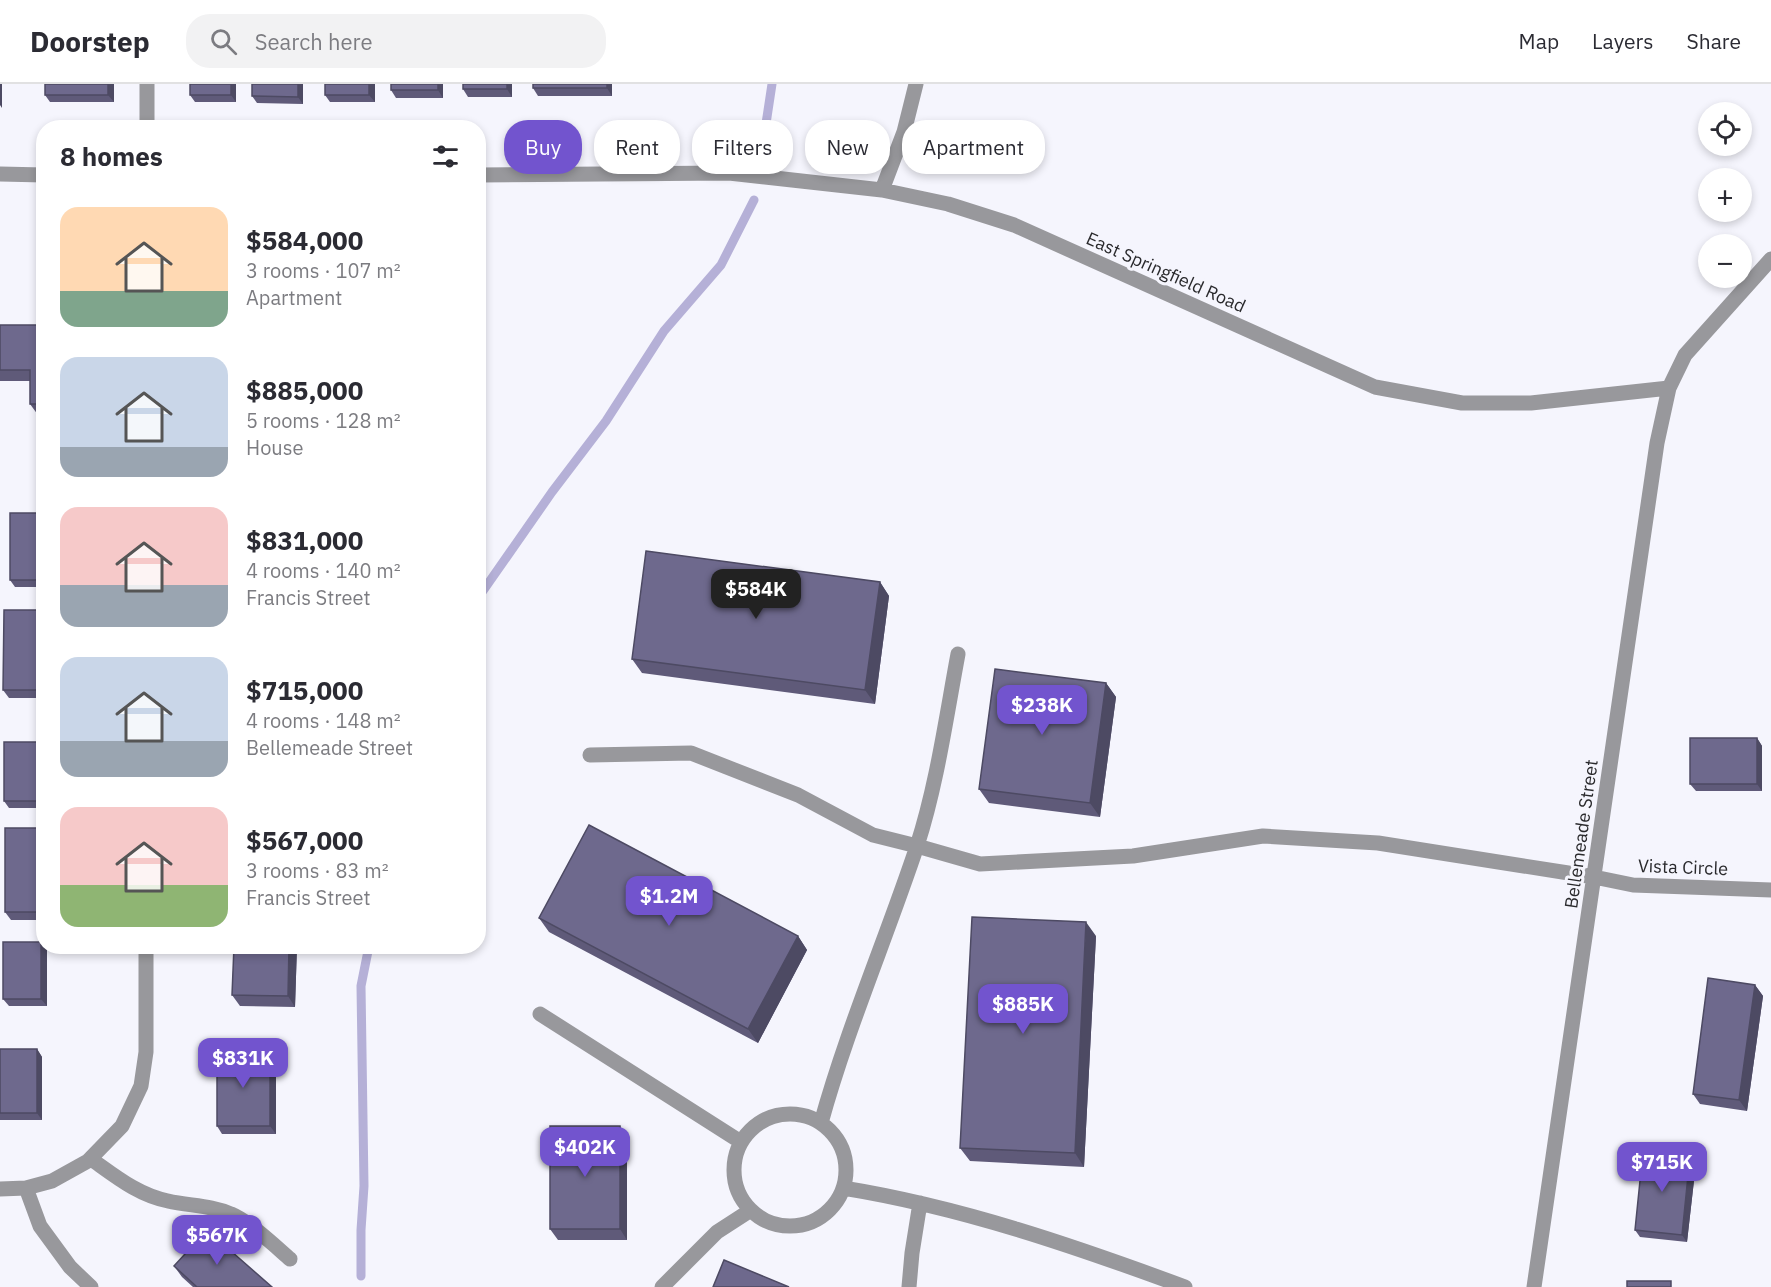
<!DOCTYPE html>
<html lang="en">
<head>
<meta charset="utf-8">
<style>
	:root { --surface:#fff; --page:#f2f2f3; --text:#2b2b33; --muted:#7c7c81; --line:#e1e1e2; --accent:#7254ce }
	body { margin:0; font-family:"IBM Plex Sans",sans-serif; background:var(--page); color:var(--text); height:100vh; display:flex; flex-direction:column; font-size:22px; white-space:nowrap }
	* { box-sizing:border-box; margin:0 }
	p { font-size:20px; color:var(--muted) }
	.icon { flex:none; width:33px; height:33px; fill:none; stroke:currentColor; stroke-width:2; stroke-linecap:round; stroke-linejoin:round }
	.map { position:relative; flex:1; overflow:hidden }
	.sheet { position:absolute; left:36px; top:36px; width:450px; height:834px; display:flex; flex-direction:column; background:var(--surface); border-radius:24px; box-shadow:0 3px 9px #0003 }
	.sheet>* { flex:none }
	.hud { position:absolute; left:504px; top:36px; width:570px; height:54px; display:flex; gap:12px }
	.fabs { position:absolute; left:1698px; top:18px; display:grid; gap:12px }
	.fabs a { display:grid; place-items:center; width:54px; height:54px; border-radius:50%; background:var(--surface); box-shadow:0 3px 9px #0003; font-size:30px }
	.price { position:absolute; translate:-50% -51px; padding:0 14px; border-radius:12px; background:var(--accent); color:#fff; font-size:20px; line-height:39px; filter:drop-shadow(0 2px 3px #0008) }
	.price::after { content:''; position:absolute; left:50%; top:36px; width:18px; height:14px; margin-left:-9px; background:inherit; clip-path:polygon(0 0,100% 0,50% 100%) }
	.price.selected { background:#222; color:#fff }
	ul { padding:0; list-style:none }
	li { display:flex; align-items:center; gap:18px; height:150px; padding:0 24px }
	li span { display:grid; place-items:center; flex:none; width:168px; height:120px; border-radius:18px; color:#555 }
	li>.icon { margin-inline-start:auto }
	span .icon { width:72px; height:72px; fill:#fffc; stroke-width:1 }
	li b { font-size:26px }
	h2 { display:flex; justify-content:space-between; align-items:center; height:72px; padding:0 24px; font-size:26px }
	.chip { padding:0 21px; border-radius:24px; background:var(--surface); box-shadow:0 3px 9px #0003; font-size:21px; line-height:54px }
	.chip.selected { background:var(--accent); color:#fff }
	header { display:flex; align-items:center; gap:36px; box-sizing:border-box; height:84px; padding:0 30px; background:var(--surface); border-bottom:2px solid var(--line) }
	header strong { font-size:28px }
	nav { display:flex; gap:33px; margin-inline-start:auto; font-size:21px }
	.search { width:420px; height:54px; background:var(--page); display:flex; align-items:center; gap:15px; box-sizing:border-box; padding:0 21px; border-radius:24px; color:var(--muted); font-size:22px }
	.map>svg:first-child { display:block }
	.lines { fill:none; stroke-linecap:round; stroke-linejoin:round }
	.stream { stroke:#b5b0d7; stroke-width:9 }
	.minor { stroke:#98989c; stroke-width:15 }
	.wall { fill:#5f5a79 }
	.shaded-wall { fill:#4d4a63 }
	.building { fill:#6e698d; stroke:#4d4a63; stroke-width:1.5 }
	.labels { text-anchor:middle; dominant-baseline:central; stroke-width:6; stroke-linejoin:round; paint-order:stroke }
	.street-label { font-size:18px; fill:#2a2a2d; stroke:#f5f5fd }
</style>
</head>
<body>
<header>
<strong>Doorstep</strong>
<div class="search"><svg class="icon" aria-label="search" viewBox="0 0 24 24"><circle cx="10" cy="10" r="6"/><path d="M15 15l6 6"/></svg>Search here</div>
<nav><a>Map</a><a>Layers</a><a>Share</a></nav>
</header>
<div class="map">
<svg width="1771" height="1203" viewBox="0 0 1771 1203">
	<rect width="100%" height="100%" fill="#f5f5fd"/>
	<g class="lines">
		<path class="stream" d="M 762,66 L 772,0
			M 478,514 L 552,408 L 606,337 L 664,247 L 721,181 L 754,116
			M 361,1192 L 361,1146 L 364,1102 L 361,902 L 369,862"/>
		<path class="minor" d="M 147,44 L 147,0
			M 0,90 L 44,91
			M 478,91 L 729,89 L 882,106 L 948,120 L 1014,141 L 1375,303 L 1462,319 L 1531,319 L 1669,304 L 1685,271 L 1771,175
			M 882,106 L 904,48 L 916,0
			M 590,671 L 691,669 L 798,711 L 873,751 L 917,762 L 980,780 L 1133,772 L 1263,752 L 1378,759 L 1594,793 L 1633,801 L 1771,806
			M 540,930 L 741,1058
			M734 1086a56 56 0 1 1 112 0a56 56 0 1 1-112 0Z
			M 821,1039 C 847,945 886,855 917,762 C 937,700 946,634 958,570
			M 91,1075 C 115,1092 138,1111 168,1117 C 189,1122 211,1121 231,1130 C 250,1138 275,1162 290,1175
			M 26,1104 L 40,1142 L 70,1183 L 91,1203
			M 843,1104 C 961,1123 1074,1162 1185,1203
			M 0,1105 L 26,1104 L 52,1097 L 88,1077 L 122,1042 L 141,1002 L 146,968 L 146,862
			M 662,1203 L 717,1148 L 751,1126
			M 909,1203 L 912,1169 L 920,1119
			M 1534,1203 L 1657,359 L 1669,304"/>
	</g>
	<path class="wall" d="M 114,0 L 114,18 L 50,18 L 45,11 Z
		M 236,0 L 236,18 L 195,18 L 190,11 Z
		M 252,0 L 303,0 L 303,20 L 257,19 L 252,12 Z
		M 375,0 L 375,18 L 330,18 L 325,11 Z
		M 443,0 L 443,14 L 396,14 L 391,6 Z
		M 512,0 L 512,13 L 468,13 L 463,5 Z
		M 612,0 L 612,12 L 538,12 L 533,4 Z
		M 0,241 L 44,241 L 44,331 L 38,331 L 30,320 L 30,297 L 0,297 Z
		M 44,429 L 44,503 L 15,503 L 10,496 Z
		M 880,498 L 889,512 L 875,620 L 642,589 L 632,575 Z
		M 44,526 L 44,614 L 9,614 L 3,606 Z
		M 1106,599 L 1116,613 L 1100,733 L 989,719 L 979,705 Z
		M 1757,654 L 1762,662 L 1762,707 L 1696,707 L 1690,700 Z
		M 43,658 L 44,724 L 9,724 L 4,717 Z
		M 44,744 L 44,836 L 11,836 L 5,828 Z
		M 539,834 L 798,852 L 807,866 L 758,959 L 549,848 Z
		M 1096,852 L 1084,1083 L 970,1077 L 960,1064 Z
		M 44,862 L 45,862 L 47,865 L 47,922 L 9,922 L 3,915 Z
		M 234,862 L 297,862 L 295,923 L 240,922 L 232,911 Z
		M 1755,901 L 1763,912 L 1747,1027 L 1700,1020 L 1693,1010 Z
		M 0,965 L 37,965 L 42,973 L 42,1036 L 0,1036 Z
		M 276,977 L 276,1050 L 222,1050 L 217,1042 Z
		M 627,1053 L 627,1156 L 558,1156 L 550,1145 Z
		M 1696,1079 L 1687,1158 L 1640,1153 L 1635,1146 Z
		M 174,1182 L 272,1203 L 193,1203 L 182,1193 Z"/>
	<path class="shaded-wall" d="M 0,0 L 2,0 L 2,24 L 0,21 Z
		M 108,0 L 114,0 L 114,18 L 108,11 Z
		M 231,0 L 236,0 L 236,18 L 231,11 Z
		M 298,0 L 303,0 L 303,20 L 298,13 Z
		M 369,0 L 375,0 L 375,18 L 369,11 Z
		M 438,0 L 443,0 L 443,14 L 438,6 Z
		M 507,0 L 512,0 L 512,13 L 507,5 Z
		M 607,0 L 612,0 L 612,12 L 607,4 Z
		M 880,498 L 889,512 L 875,620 L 865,606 Z
		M 1106,599 L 1116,613 L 1100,733 L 1090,719 Z
		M 1757,654 L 1762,662 L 1762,707 L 1757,700 Z
		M 1086,838 L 1096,852 L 1084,1083 L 1075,1069 Z
		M 798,852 L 807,866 L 758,959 L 748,945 Z
		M 41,858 L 44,861 L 44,862 L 45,862 L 47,865 L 47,922 L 41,915 Z
		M 289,862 L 297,862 L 295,923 L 288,912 Z
		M 1755,901 L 1763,912 L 1747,1027 L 1739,1016 Z
		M 37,965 L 42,973 L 42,1036 L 37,1029 Z
		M 270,969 L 276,977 L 276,1050 L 270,1042 Z
		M 620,1042 L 627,1053 L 627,1156 L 620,1145 Z
		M 1690,1072 L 1696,1079 L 1687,1158 L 1682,1151 Z"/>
	<path class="building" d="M 45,0 L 108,0 L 108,11 L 45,11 Z
		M 190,0 L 231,0 L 231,11 L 190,11 Z
		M 252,0 L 298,0 L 298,13 L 252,12 Z
		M 325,0 L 369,0 L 369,11 L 325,11 Z
		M 391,0 L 438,0 L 438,6 L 391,6 Z
		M 463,0 L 507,0 L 507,5 L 463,5 Z
		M 533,0 L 607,0 L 607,4 L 533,4 Z
		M 0,241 L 44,241 L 44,320 L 30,320 L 30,286 L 0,286 Z
		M 10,429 L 44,429 L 44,496 L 10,496 Z
		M 646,467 L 880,498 L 865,606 L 632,575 Z
		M 4,526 L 44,526 L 44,606 L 3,606 Z
		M 995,585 L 1106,599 L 1090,719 L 979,705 Z
		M 1690,654 L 1757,654 L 1757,700 L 1690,700 Z
		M 4,658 L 43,658 L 43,717 L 4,717 Z
		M 589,741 L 798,852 L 748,945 L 539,834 Z
		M 5,744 L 44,744 L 44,828 L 5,828 Z
		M 972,833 L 1086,838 L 1075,1069 L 960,1064 Z
		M 3,858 L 41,858 L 41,915 L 3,915 Z
		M 234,862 L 289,862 L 288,912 L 232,911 Z
		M 1708,894 L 1755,901 L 1739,1016 L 1693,1010 Z
		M 0,965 L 37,965 L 37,1029 L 0,1029 Z
		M 217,969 L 270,969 L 270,1042 L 217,1042 Z
		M 550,1042 L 620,1042 L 620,1145 L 550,1145 Z
		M 1643,1067 L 1690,1072 L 1682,1151 L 1635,1146 Z
		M 207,1146 L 272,1203 L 197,1203 L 174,1182 Z
		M 724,1176 L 789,1203 L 713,1203 Z
		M 1627,1197 L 1671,1197 L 1671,1203 L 1627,1203 Z"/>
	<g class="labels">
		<g class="street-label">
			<text transform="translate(1166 188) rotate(24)">East Springfield Road</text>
			<text transform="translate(1581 750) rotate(-82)">Bellemeade Street</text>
			<text transform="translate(1683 783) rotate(2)">Vista Circle</text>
		</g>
	</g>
</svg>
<div class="fabs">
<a><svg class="icon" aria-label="locate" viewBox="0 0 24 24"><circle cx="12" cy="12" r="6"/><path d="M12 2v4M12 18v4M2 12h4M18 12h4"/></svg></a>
<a>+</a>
<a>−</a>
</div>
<b class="price selected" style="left:756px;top:536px">$584K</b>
<b class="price" style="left:1042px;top:652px">$238K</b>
<b class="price" style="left:669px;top:843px">$1.2M</b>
<b class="price" style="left:1023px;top:951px">$885K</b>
<b class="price" style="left:243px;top:1005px">$831K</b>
<b class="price" style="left:585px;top:1094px">$402K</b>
<b class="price" style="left:1662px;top:1109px">$715K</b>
<b class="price" style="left:217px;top:1182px">$567K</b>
<div class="hud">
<a class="chip selected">Buy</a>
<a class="chip">Rent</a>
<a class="chip">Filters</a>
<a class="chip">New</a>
<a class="chip">Apartment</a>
</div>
<section class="sheet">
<h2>8 homes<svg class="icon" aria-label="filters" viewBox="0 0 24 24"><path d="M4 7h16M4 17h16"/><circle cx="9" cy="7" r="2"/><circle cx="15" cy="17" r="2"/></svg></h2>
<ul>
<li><span style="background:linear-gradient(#ffd9b3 70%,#7fa58c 0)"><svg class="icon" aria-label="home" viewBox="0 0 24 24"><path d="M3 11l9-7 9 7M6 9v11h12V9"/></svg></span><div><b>$584,000</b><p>3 rooms · 107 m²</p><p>Apartment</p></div></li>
<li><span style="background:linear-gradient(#c9d6e8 75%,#9aa5b1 0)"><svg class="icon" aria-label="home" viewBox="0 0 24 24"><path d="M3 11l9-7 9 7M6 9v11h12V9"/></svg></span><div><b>$885,000</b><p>5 rooms · 128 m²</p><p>House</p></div></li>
<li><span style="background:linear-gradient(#f6c9c9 65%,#9aa5b1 0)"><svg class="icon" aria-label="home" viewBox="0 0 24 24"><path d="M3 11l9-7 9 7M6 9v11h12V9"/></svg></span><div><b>$831,000</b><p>4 rooms · 140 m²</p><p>Francis Street</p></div></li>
<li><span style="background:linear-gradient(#c9d6e8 70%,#9aa5b1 0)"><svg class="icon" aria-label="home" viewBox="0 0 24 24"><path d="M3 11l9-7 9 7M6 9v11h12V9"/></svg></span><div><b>$715,000</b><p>4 rooms · 148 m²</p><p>Bellemeade Street</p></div></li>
<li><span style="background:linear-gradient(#f6c9c9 65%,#8fb573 0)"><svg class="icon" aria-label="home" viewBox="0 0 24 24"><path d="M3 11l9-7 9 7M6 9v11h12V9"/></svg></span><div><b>$567,000</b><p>3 rooms · 83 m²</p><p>Francis Street</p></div></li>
</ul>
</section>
</div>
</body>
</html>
